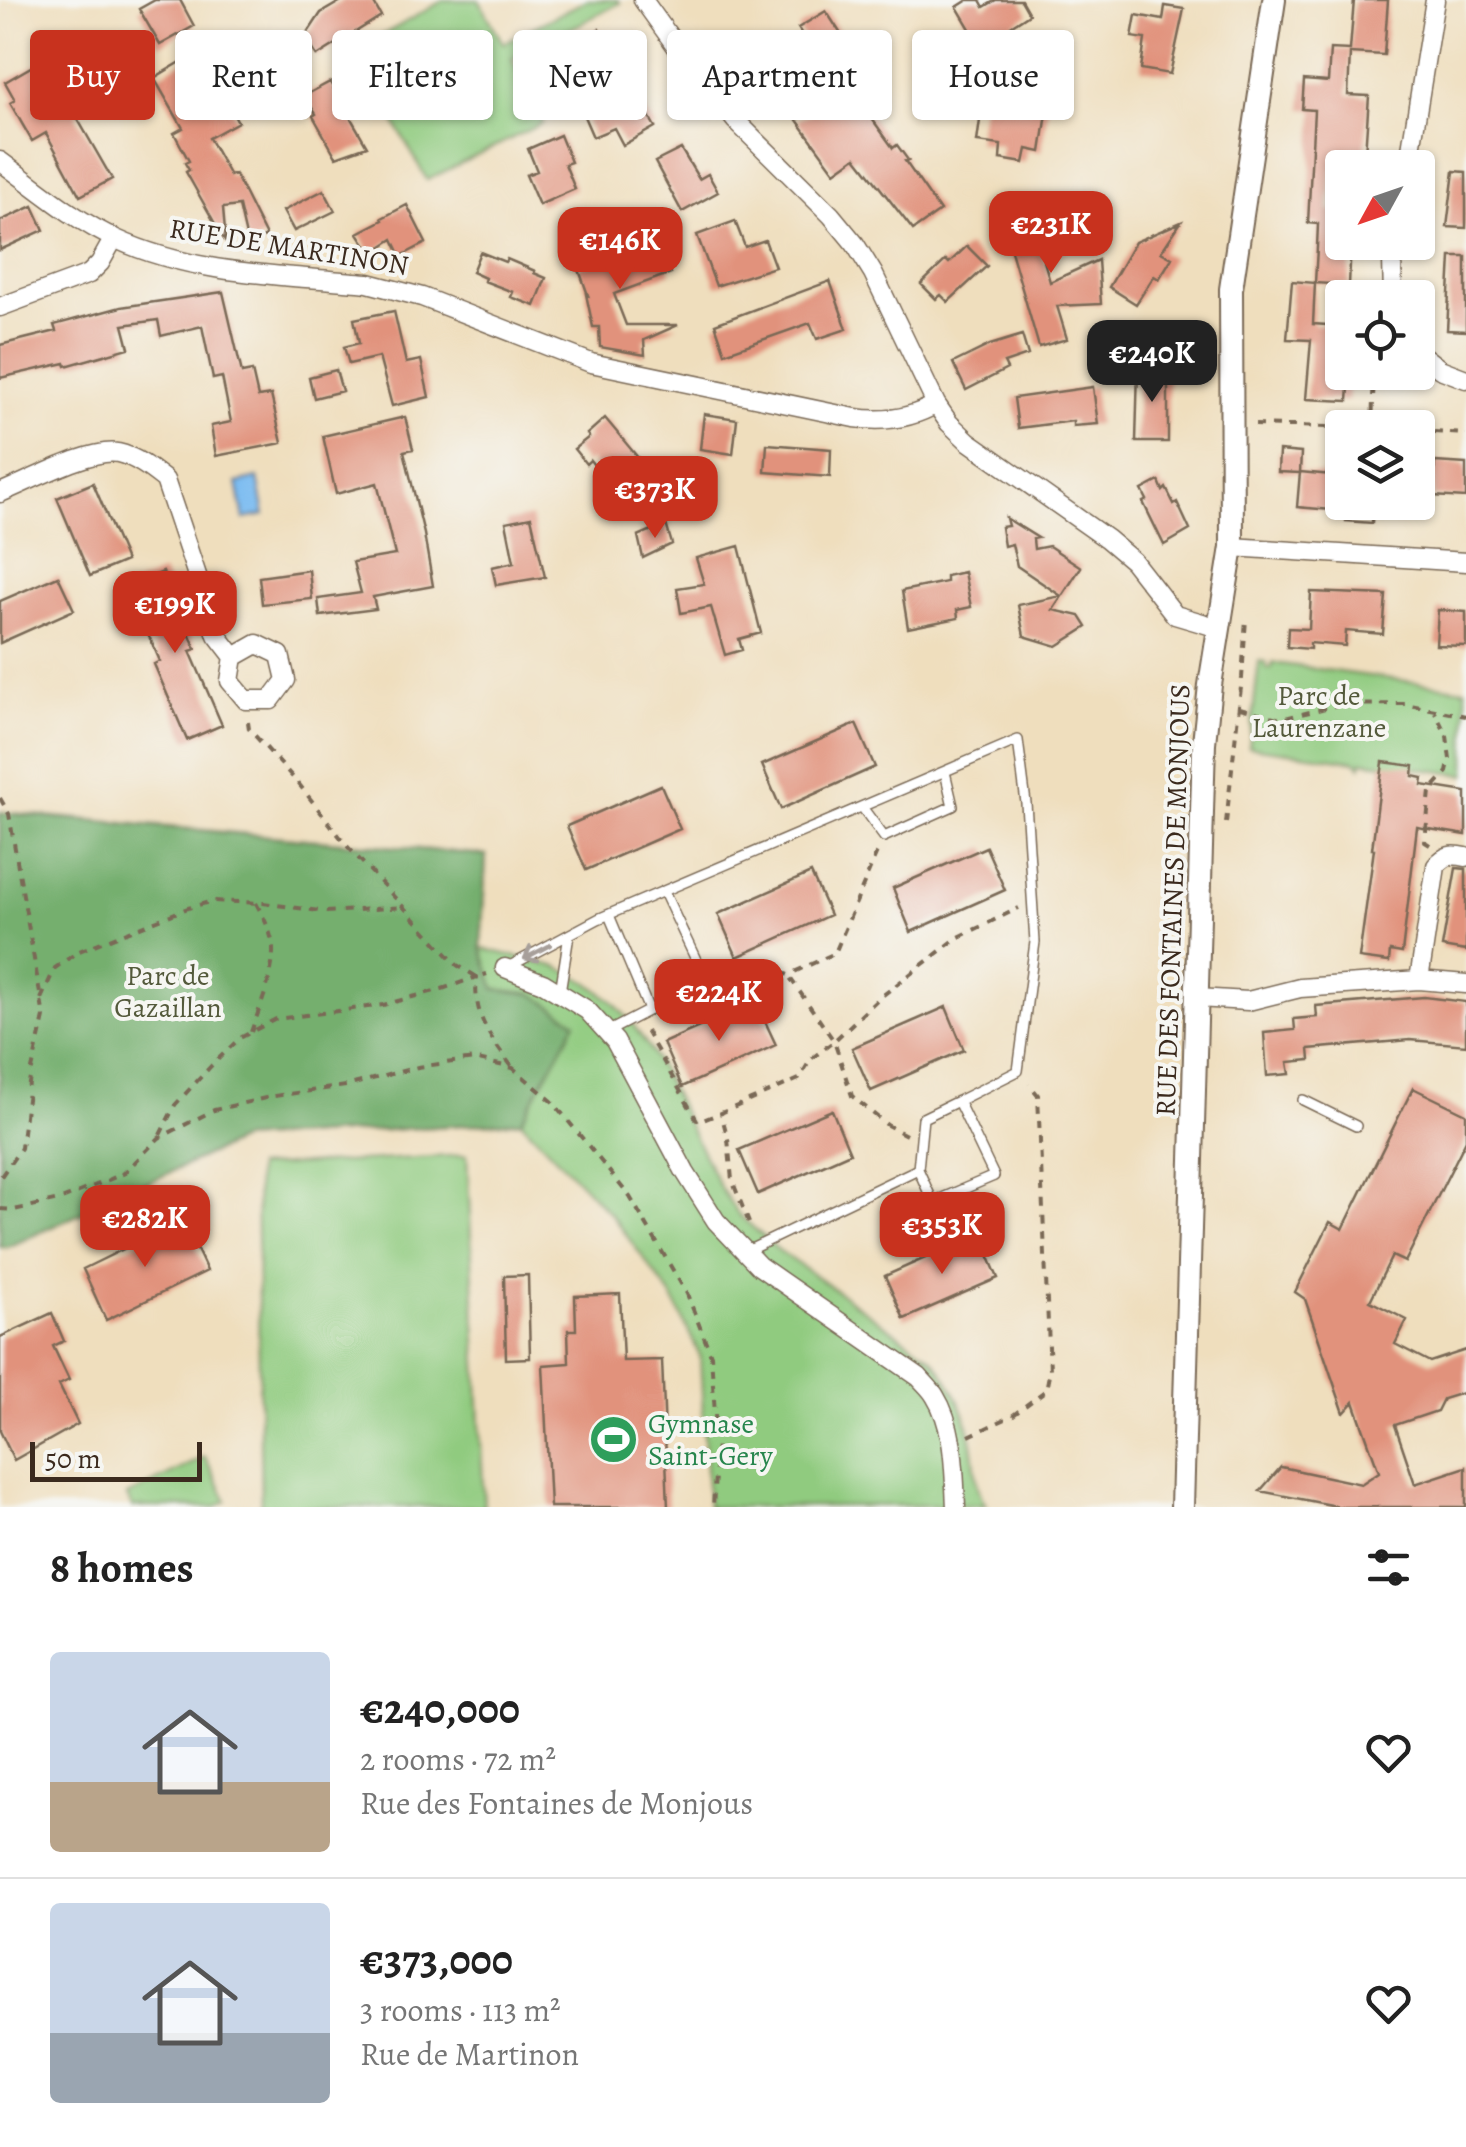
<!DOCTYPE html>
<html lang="en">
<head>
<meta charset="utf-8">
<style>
	:root { --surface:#fff; --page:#f2f2f2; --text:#222; --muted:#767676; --line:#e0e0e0; --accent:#c8321e }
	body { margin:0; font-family:Alegreya,serif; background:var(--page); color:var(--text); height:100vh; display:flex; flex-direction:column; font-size:38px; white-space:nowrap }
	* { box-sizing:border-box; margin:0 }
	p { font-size:32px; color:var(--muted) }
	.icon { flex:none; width:55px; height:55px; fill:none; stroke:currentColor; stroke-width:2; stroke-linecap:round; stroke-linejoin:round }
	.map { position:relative; height:1507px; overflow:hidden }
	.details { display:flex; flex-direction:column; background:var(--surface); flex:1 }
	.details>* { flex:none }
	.hud { position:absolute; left:30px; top:30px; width:1408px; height:90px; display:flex; gap:20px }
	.needle { width:65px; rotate:230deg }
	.fabs { position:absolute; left:1325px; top:150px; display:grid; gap:20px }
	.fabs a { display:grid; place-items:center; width:110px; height:110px; border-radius:10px; background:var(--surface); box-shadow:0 2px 8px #0004; font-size:50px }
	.scale { position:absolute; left:30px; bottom:25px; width:172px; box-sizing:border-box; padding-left:10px; border:5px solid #3b2a1e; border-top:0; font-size:28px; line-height:35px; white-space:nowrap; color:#3b2a1e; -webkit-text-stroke:8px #f6f6f2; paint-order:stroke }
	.price { position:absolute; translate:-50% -85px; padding:0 22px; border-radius:20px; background:var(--accent); color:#fff; font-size:32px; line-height:65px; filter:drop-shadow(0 2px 5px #0008) }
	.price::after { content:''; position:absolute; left:50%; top:60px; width:30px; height:22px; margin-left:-15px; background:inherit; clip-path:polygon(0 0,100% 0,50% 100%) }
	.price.on { background:#222; color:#fff }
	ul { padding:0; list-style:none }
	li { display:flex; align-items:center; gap:30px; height:250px; padding:0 50px }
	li+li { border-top:2px solid var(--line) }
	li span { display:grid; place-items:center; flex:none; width:280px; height:200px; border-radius:10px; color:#555 }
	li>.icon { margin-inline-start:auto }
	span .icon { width:120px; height:120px; fill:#fffc; stroke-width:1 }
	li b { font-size:42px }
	h2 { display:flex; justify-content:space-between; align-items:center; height:120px; padding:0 50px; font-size:42px }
	.chip { padding:0 35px; border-radius:10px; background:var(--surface); box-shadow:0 2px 8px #0004; font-size:35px; line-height:90px }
	.chip.on { background:var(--accent); color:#fff }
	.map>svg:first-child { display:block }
	.green { fill:#90cb7f; stroke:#667a4e; stroke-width:2.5 }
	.forest { fill:#74af6e; stroke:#586c46; stroke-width:2.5 }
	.water { fill:#7cbcf1; stroke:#5c7388; stroke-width:2.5 }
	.building { fill:#e1927c }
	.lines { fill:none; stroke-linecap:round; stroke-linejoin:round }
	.service-casing { stroke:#7a6956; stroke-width:12 }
	.minor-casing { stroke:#7a6956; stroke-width:21 }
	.tertiary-casing { stroke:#7a6956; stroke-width:26 }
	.path { stroke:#7a6956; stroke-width:4; stroke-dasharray:8 8; stroke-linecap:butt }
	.service { stroke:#fff; stroke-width:9 }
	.minor { stroke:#fff; stroke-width:18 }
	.tertiary { stroke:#fff; stroke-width:22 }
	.oneway { stroke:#a79f9a }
	.labels { text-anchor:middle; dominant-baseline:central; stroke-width:8; stroke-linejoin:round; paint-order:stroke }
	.street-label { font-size:28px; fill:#3b2a1e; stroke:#f6f6f2 }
	.park-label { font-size:28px; fill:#545a3b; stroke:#f6f6f2 }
	.leisure-label { font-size:28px; fill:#27864d; stroke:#f6f6f2; text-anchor:start }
</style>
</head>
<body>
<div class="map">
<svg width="1466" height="1507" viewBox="0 0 1466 1507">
	<rect width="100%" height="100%" fill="#f6f6f2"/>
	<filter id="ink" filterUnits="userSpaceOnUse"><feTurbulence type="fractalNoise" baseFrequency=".01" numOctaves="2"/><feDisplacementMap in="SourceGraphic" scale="20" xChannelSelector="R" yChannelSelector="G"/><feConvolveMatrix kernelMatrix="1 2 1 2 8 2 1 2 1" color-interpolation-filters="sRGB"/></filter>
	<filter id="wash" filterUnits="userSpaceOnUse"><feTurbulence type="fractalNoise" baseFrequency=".0048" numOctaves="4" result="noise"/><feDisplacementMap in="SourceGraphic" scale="40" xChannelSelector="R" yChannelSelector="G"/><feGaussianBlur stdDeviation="2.25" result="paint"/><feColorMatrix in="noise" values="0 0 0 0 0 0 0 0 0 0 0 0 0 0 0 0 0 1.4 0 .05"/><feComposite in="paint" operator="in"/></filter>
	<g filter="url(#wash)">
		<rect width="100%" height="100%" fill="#efdebd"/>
		<path class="green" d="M 444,0 L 479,0 L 503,43 L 587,0 L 618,0 L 620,3 L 512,59 L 543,123 L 427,180 L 355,51 Z
			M 1259,661 L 1266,662 L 1266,668 L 1271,669 L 1273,663 L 1466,689 L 1466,775 L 1362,761 L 1361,766 L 1356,761 L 1249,747 Z
			M 0,812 L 486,855 L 481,948 L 558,967 L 589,983 L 611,1000 L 632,1023 L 651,1051 L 721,1189 L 738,1214 L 777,1249 L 932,1358 C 952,1383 967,1412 972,1444 C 976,1465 974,1487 986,1505 L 708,1507 L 700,1356 L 673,1298 L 612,1216 L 521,1121 L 240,1140 L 8,1247 L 0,1247 Z
			M 467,1155 L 484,1507 L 261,1507 L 256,1167 Z
			M 205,1457 L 227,1501 L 215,1507 L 132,1507 L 127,1496 Z"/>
		<path class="forest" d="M 0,813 L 486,855 L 481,948 L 495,989 L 533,994 L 576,1022 L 521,1121 L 240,1140 L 8,1247 L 0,1247 Z"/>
		<path class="water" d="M 258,478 L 265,515 L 244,519 L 237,483 Z"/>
		<g id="blocks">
			<path class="building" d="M 155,0 L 180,0 L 194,26 L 160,45 L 139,9 Z
				M 343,0 L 372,0 L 381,16 L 317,56 L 305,37 L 321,13 Z
				M 968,0 L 980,0 L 984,7 L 996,0 L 1021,0 L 1029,14 L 1003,31 L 1002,29 L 992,36 L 989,31 L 976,39 L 957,7 Z
				M 1354,0 L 1388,0 L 1384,55 L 1350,53 L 1348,95 L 1369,96 L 1364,168 L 1332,168 L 1329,210 L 1342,211 L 1342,242 L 1351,242 L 1349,285 L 1315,283 L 1313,324 L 1342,326 L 1342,372 L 1350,372 L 1348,401 L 1306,399 L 1311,340 L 1287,339 L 1292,281 L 1315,283 L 1317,247 L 1318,224 L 1308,223 L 1314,110 L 1302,109 L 1304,80 L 1328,82 L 1330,49 L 1350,50 Z
				M 1165,6 L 1184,9 L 1170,74 L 1141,69 L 1145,39 L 1132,37 L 1136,15 L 1163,20 Z
				M 826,11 L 863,68 L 815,82 L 809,72 L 799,78 L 790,62 L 811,49 L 798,28 Z
				M 599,29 L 620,67 L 612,71 L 635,115 L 645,109 L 655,127 L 623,145 L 614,128 L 593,137 L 570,84 L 558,91 L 541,60 Z
				M 186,59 L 203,88 L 216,81 L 238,122 L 209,138 L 230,176 L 235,174 L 266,236 L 248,245 L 239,206 L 223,208 L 226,243 L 186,172 L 189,170 L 185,163 L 189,161 L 174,133 L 183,128 L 154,78 Z
				M 36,64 L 58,104 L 71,97 L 80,113 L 76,116 L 112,179 L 80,196 L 46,133 L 32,141 L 10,103 L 15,100 L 5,82 Z
				M 330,82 L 367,146 L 336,157 L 313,116 L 316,114 L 304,96 Z
				M 852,91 L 893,148 L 897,145 L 908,160 L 905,161 L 940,211 L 913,230 L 856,157 L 835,172 L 797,120 Z
				M 984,91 L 1049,101 L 1041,152 L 1027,149 L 1024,163 L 1000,159 L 1001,145 L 977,142 Z
				M 560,135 L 571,162 L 565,164 L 575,189 L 539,205 L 526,175 L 537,171 L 528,149 Z
				M 681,149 L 699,179 L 708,174 L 718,192 L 682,212 L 655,162 Z
				M 1454,171 L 1466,172 L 1466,228 L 1447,227 Z
				M 324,190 L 335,211 L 294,231 L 283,211 Z
				M 407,205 L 426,243 L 401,256 L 393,239 L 371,253 L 358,233 L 383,220 L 382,218 Z
				M 33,206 L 44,230 L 0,250 L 0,221 Z
				M 1077,208 L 1081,235 L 1038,240 L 1050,282 L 1098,260 L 1101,304 L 1057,306 L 1067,339 L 1039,347 L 1009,244 L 1003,245 L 1001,236 L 1058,217 L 1057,211 Z
				M 735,221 L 745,247 L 765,240 L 775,267 L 716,286 L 697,235 Z
				M 1181,222 L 1161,252 L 1172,258 L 1159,279 L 1154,276 L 1136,304 L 1109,287 L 1135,242 Z
				M 614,228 L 626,261 L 662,248 L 671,273 L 614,294 L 626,325 L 678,325 L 644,340 L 645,355 L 600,347 L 599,327 L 593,327 L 586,294 L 588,295 L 578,267 L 600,260 L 592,236 Z
				M 967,246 L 987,266 L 948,302 L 941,295 L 936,299 L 921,284 L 946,260 L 949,263 Z
				M 480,252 L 505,262 L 507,259 L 535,271 L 534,273 L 546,278 L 535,306 L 511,297 L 513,292 L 484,281 L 485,278 L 472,272 Z
				M 1451,257 L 1466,257 L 1466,331 L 1447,330 Z
				M 830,281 L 847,329 L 817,339 L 810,323 L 725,353 L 715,324 Z
				M 223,292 L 242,373 L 252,371 L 258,397 L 271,395 L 282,443 L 216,456 L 211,426 L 231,422 L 222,377 L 213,379 L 202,326 L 161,336 L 158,320 L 123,325 L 129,348 L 66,366 L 65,363 L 0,378 L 0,345 L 56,331 L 54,325 L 121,307 Z
				M 394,311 L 406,363 L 421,360 L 429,397 L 392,406 L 379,357 L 349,364 L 344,347 L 359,343 L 354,319 Z
				M 1022,335 L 1028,355 L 1004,363 L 1007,369 L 966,390 L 953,363 L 990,345 Z
				M 1138,368 L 1168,368 L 1168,442 L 1136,442 Z
				M 336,370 L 342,391 L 314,398 L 309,377 Z
				M 1093,387 L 1098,424 L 1073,426 L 1073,421 L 1018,428 L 1014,398 Z
				M 704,414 L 737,419 L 733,454 L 700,449 Z
				M 405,417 L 413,449 L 404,451 L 424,534 L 433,586 L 373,597 L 376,609 L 320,616 L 318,599 L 361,593 L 353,562 L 395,555 L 377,483 L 336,494 L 323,436 Z
				M 605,418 L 660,484 L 629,509 L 590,460 L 586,464 L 574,449 L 589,437 L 587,434 Z
				M 767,444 L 831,449 L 830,477 L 765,472 Z
				M 1279,451 L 1301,453 L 1300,473 L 1278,472 Z
				M 1435,462 L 1466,464 L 1466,498 L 1433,496 Z
				M 1300,472 L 1342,476 L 1342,511 L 1297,507 Z
				M 1159,481 L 1163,491 L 1166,488 L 1174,504 L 1177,502 L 1190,530 L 1164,545 L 1143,502 L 1147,500 L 1142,490 Z
				M 93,483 L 126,561 L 90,576 L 57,498 Z
				M 1347,502 L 1373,502 L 1372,523 L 1346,521 Z
				M 531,517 L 545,577 L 496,585 L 492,567 L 514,562 L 506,522 Z
				M 1006,518 L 1038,538 L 1033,539 L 1034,549 L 1049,546 L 1081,567 L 1053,610 L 1080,616 L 1087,627 L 1057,646 L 1024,636 L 1018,605 L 1061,596 L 1017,566 L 1012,544 L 1004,546 L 1001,527 L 1008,526 Z
				M 666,524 L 672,544 L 643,558 L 638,536 Z
				M 739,546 L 761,633 L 739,639 L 742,650 L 725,655 L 711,607 L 681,613 L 677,588 L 704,584 L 696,558 Z
				M 309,570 L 312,599 L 262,604 L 259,577 Z
				M 163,572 L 196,649 L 190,651 L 222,725 L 187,740 L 154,664 L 160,661 L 127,587 Z
				M 964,572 L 971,607 L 957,610 L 958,618 L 908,628 L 902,591 L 946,582 L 946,576 Z
				M 58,576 L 74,610 L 0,643 L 0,601 Z
				M 1311,592 L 1386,595 L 1383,634 L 1346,631 L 1345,646 L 1310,643 L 1310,649 L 1287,647 L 1288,628 L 1309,629 Z
				M 1438,610 L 1466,612 L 1466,646 L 1436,645 Z
				M 856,724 L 875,767 L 781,809 L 762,765 Z
				M 1383,762 L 1414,766 L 1413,776 L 1423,778 L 1422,785 L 1466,792 L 1466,835 L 1417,827 L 1402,953 L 1390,951 L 1389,962 L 1359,958 L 1374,849 L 1372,849 Z
				M 661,785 L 680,829 L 586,870 L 567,826 Z
				M 986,847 L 1005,890 L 911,932 L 893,888 Z
				M 1456,868 L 1466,869 L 1466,951 L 1442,947 Z
				M 811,873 L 830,915 L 737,957 L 718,914 Z
				M 1424,997 L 1466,1002 L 1466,1045 L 1410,1040 L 1309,1049 L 1310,1060 L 1288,1062 L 1290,1074 L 1267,1076 L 1264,1033 L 1295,1030 L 1294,1019 L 1317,1017 L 1316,1006 Z
				M 756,1002 L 776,1045 L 682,1087 L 663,1043 Z
				M 946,1007 L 964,1050 L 871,1091 L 852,1048 Z
				M 1413,1088 L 1466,1114 L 1466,1140 L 1405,1262 L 1392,1256 L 1370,1301 L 1407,1320 L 1395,1344 L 1430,1362 L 1466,1350 L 1466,1392 L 1443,1399 L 1437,1411 L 1395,1425 L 1415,1484 L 1466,1467 L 1466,1507 L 1341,1507 L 1260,1491 L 1281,1467 L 1361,1484 L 1379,1472 L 1354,1402 L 1344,1413 L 1305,1299 L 1295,1292 L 1330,1222 L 1343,1229 Z
				M 832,1110 L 850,1153 L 758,1194 L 739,1150 Z
				M 183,1220 L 207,1271 L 106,1320 L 83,1269 Z
				M 979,1234 L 998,1278 L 904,1319 L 885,1276 Z
				M 528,1275 L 530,1358 L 506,1359 L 504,1276 Z
				M 620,1294 L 623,1361 L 662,1360 L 668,1507 L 550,1507 L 543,1365 L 569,1363 L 568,1330 L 576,1330 L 575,1296 Z
				M 52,1313 L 64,1341 L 53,1346 L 69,1380 L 59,1385 L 78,1424 L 14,1460 L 0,1431 L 0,1337 Z"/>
		</g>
	</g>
	<g filter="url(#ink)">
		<use href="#blocks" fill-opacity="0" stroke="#7a6956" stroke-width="2.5"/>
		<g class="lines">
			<defs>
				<path id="service" d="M 862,807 L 884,837 L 953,806 L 945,772
					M 609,915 L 649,1010
					M 508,967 L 598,919 L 1018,740 L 1026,803 L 1035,942 L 1018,1071 L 958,1101
					M 560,992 L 569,935
					M 607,1032 L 706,981 L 664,892
					M 1303,1100 L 1356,1126
					M 745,1252 L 918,1169 L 923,1118 L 958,1101 L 994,1176 L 933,1202 L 918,1169"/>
				<path id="minor" d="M 643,0 L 676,46 L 735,120 L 831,215 L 855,244 L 873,273 L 936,404 L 949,423 L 968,441 L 1107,539 L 1133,561 L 1175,615 L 1219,628
					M 0,161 C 37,188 74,220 116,239 C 194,275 283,275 368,283 L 422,297 L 591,363 L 855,418 C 883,422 911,419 936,404
					M 1408,168 L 1435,0
					M 1393,298 L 1392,259 L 1395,242
					M 0,307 L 89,274 L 100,263 L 114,238
					M 1418,352 L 1440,369 L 1466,379
					M 0,493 C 28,482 90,448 118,453 C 136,457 151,469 165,480 L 217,635 L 234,657 L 230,681 L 246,700 L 271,700 L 286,680 L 280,655 L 257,644 L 234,657
					M 1232,547 L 1466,562
					M 505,968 L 543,983 L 587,1010 L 615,1041 L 685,1172 L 716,1221 L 759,1266 L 919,1377 C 924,1383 931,1389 935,1396 C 955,1428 954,1471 956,1507
					M 1419,980 L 1436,866 C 1445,855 1452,854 1466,857
					M 1197,998 L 1248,1001 L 1300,988 L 1419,980 L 1466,984"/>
				<path id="tertiary" d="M 1182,1507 L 1204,743 L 1210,685 L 1232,547 L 1231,289 L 1274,0"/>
			</defs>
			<use href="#service" class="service-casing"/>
			<use href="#minor" class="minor-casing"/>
			<use href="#tertiary" class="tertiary-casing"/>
			<path class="path" d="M 1255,425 L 1362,428
				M 1372,428 L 1374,372
				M 1418,431 L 1466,434
				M 1240,708 L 1281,719 L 1338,705 L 1405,704 L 1466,716
				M 248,722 L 249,729 L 298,783 L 348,847 L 457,965 L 477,977 L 487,974
				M 0,798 L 9,814 L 44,1017 L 29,1083 L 21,1148 L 0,1178
				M 1226,823 L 1242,678 L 1246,618
				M 1430,845 L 1425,842 L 1430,791 L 1447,772 L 1450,759 L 1447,736 L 1435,712
				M 720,977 L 761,964 L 788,975 L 835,953 L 878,850
				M 41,999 L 55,968 L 79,951 L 188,908 L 213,901 L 263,903 L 326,912 L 405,907
				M 646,1031 L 698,1122 L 721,1113
				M 251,1032 C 260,1007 274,975 273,948 C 272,933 263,916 256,903
				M 160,1135 L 175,1105 L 211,1066 L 240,1038 L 276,1019 L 383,1005 L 442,989 L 477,977 C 472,1015 491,1039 513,1068
				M 906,1135 L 887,1125 L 852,1096 L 834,1041 L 878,999 L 957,938 L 1019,908
				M 0,1209 L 14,1210 L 59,1200 L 123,1174 L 159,1138 L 214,1110 L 274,1096 L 346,1086 L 418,1067 L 474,1059 L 513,1068 L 552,1101 L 630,1197 L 687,1294 L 711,1355 L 717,1443 L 713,1507
				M 749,1223 L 732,1180 L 728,1139 L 721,1113 L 799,1079 L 811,1059 L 834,1041 L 788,975
				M 969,1436 L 1012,1416 L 1046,1390 L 1050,1370 L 1038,1095 L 1029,1084"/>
			<use href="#service" class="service"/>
			<use href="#minor" class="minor"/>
			<use href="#tertiary" class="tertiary"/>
		</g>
		<defs><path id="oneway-shaft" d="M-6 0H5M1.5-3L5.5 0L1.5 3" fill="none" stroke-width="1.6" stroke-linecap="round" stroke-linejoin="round" transform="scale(2.5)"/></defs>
		<use class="oneway" href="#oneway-shaft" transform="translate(537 952) rotate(152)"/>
	</g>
	<defs>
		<symbol id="stadium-disc" viewBox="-11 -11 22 22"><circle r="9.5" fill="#2e9e5b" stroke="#f6f6f2"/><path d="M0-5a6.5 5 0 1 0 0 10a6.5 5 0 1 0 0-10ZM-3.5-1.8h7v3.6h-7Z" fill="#fff"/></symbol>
	</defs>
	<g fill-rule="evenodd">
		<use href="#stadium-disc" x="586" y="1412" width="55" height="55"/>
	</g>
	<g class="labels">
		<g class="street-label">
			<text transform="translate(289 247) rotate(9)">RUE DE MARTINON</text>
			<text transform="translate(1173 900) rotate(-88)">RUE DES FONTAINES DE MONJOUS</text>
		</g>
		<g class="park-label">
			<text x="1319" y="696">Parc de<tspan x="1319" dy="32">Laurenzane</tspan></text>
			<text x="168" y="976">Parc de<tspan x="168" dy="32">Gazaillan</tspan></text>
		</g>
		<g class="leisure-label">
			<text x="648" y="1424">Gymnase<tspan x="648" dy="32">Saint-Gery</tspan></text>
		</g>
	</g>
</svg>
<div class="fabs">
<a><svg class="needle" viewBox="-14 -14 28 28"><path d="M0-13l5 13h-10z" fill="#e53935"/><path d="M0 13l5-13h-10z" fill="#767676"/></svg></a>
<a><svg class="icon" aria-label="locate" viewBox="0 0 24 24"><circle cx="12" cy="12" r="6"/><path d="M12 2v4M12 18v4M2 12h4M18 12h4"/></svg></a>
<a><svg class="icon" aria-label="layers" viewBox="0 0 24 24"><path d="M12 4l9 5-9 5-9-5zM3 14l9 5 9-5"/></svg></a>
</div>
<div class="scale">50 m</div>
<b class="price" style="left:1051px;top:276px">€231K</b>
<b class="price" style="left:620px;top:292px">€146K</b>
<b class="price on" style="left:1152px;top:405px">€240K</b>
<b class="price" style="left:655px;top:541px">€373K</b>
<b class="price" style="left:175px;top:656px">€199K</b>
<b class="price" style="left:719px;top:1044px">€224K</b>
<b class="price" style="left:145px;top:1270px">€282K</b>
<b class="price" style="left:942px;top:1277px">€353K</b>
<div class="hud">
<a class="chip on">Buy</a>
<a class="chip">Rent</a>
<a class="chip">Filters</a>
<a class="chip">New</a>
<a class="chip">Apartment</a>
<a class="chip">House</a>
</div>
</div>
<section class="details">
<h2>8 homes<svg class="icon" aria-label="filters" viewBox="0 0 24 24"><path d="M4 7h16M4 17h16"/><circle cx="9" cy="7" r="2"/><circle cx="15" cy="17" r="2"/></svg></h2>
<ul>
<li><span style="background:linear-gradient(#c9d6e8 65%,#b9a48a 0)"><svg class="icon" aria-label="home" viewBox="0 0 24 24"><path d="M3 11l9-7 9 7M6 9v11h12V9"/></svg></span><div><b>€240,000</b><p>2 rooms · 72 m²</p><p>Rue des Fontaines de Monjous</p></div><svg class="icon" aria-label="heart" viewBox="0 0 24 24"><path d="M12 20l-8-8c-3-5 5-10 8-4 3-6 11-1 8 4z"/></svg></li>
<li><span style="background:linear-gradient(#c9d6e8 65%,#9aa5b1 0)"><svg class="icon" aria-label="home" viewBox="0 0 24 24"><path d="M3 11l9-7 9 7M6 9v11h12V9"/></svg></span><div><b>€373,000</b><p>3 rooms · 113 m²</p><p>Rue de Martinon</p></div><svg class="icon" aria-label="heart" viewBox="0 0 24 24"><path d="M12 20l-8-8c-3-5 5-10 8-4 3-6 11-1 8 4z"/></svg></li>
</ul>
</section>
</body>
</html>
